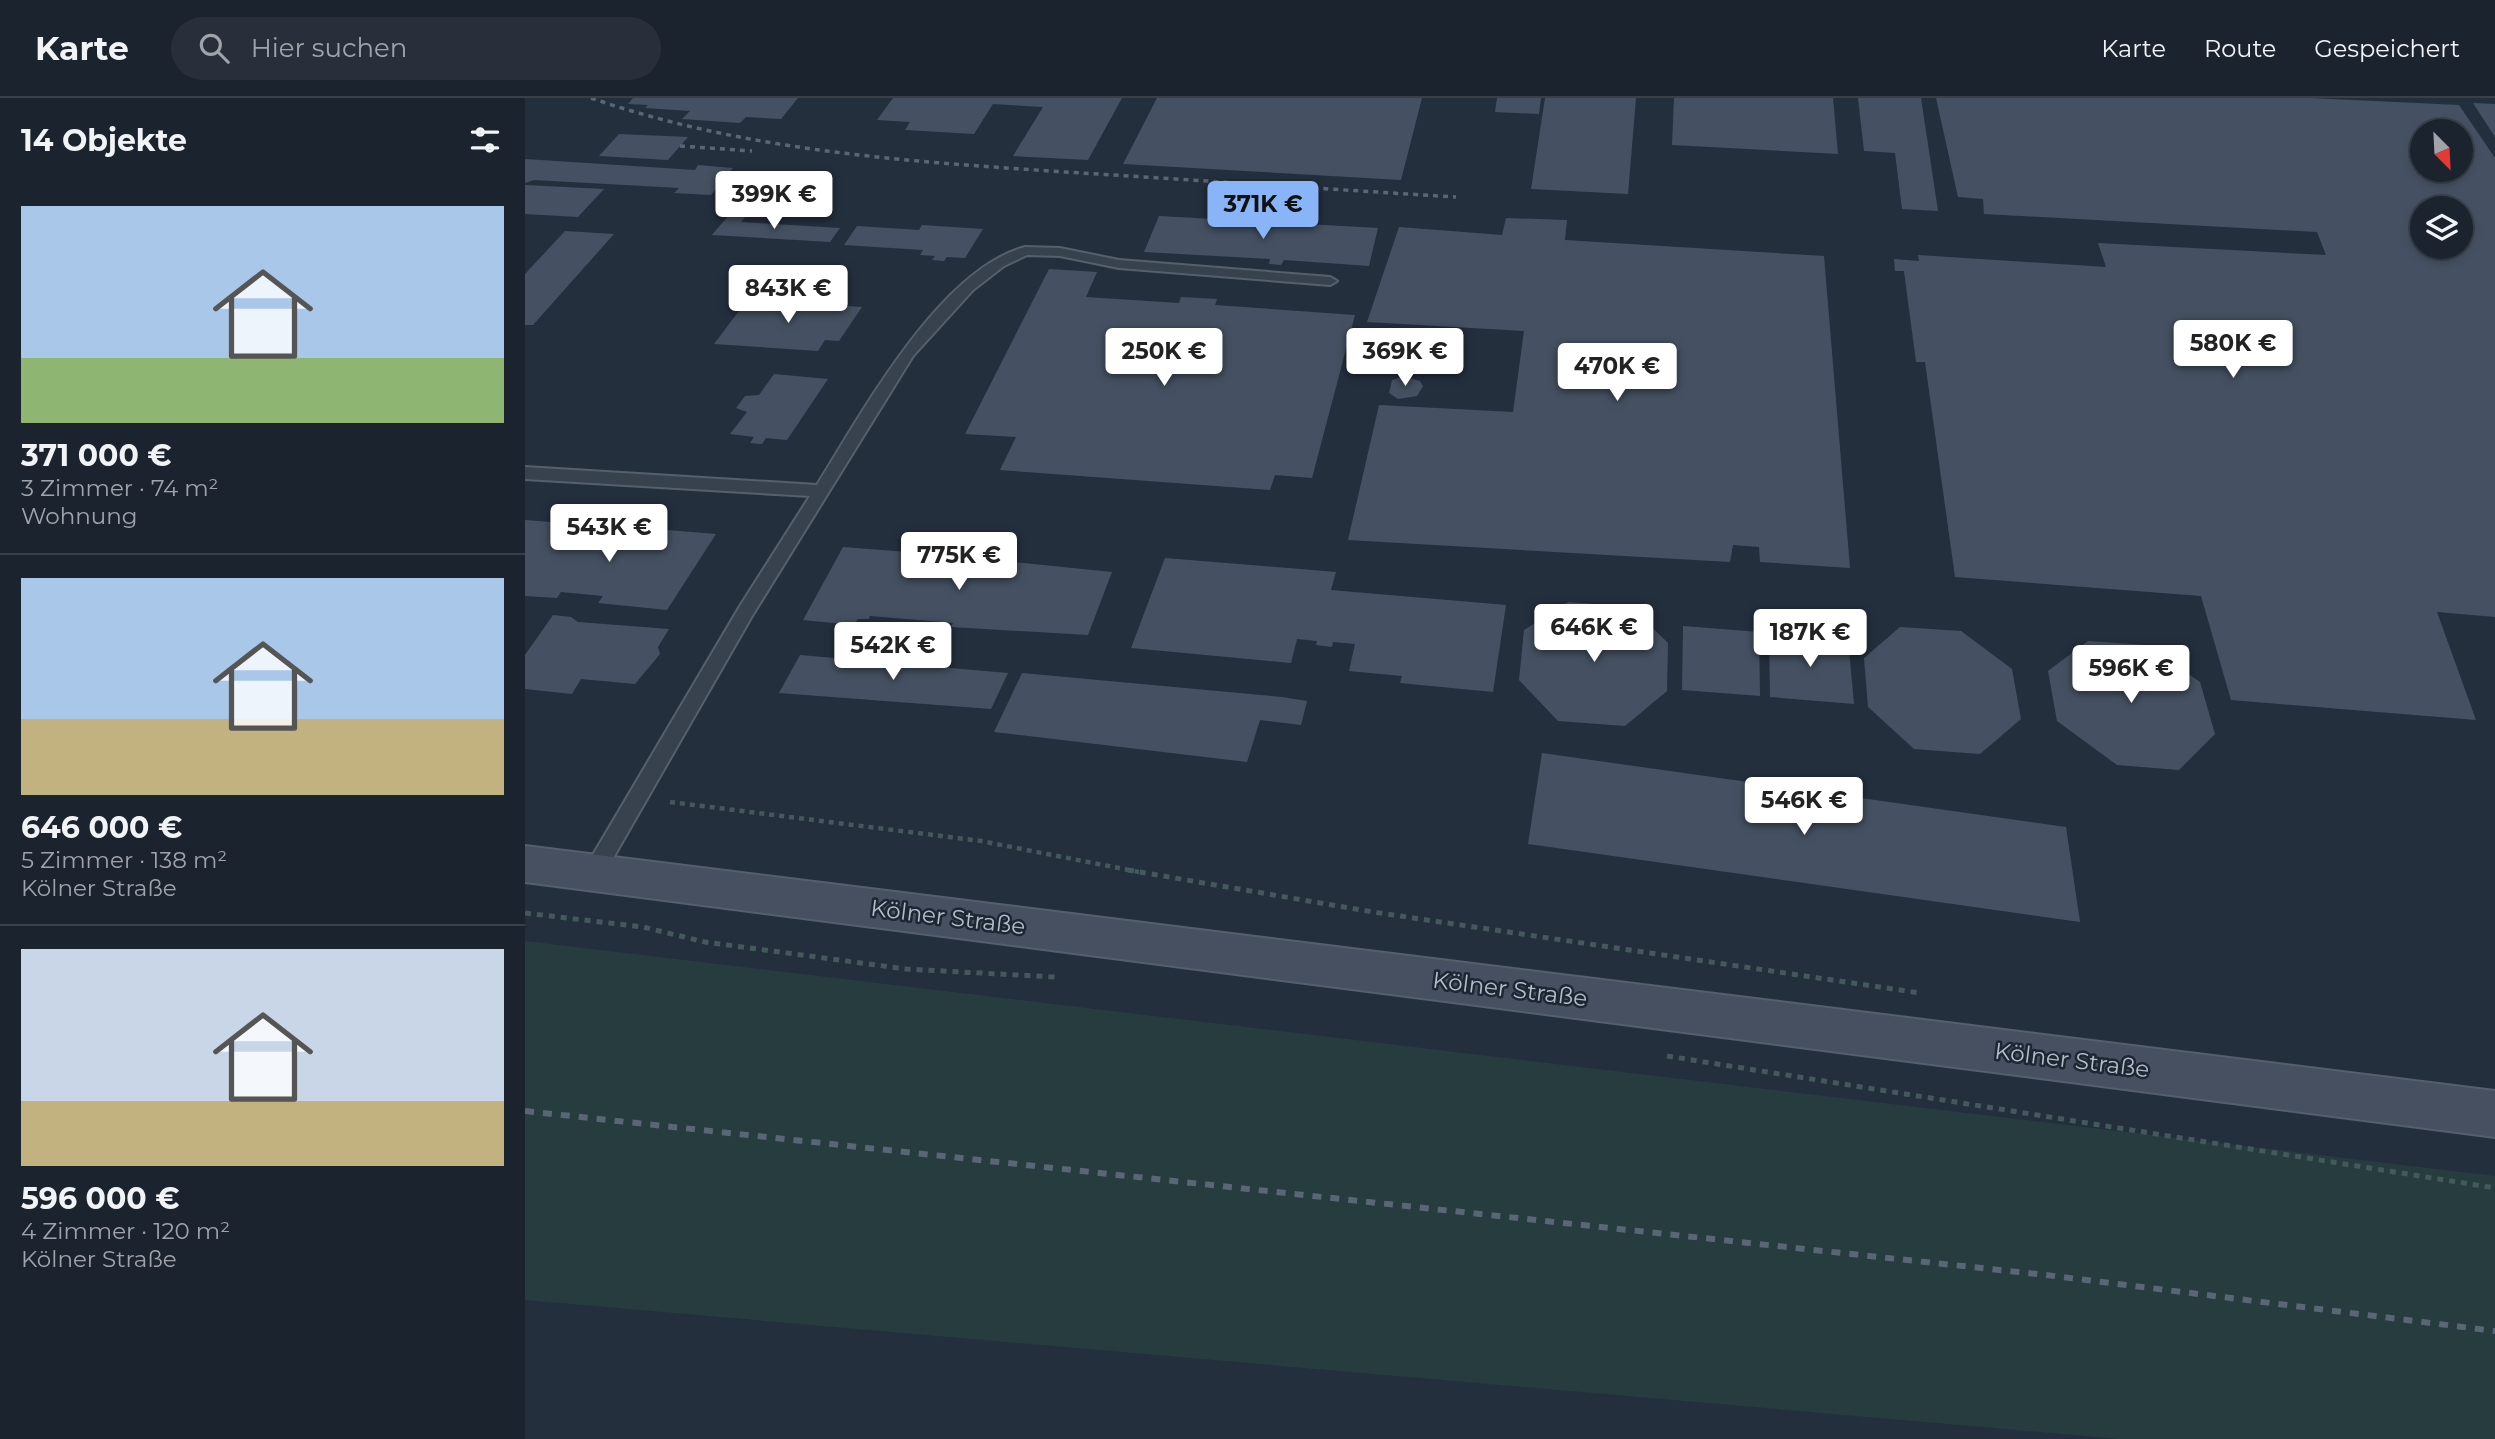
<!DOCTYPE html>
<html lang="de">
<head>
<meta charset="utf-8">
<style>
	:root { --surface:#1b232e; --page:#282f3a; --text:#f1f3f6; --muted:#a0a4aa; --line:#39404a; --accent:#8ab4f8 }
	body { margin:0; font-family:Montserrat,sans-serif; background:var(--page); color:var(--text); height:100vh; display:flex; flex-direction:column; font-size:26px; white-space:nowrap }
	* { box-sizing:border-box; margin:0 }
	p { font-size:23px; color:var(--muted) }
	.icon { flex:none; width:38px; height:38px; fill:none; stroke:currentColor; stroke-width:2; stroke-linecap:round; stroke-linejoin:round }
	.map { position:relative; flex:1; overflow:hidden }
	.details { display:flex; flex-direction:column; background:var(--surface); width:525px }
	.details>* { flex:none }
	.needle { width:46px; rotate:156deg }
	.tools { position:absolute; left:1885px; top:21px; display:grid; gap:14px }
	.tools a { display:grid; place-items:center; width:63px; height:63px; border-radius:50%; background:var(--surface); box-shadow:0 4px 10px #0003,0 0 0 2px var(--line); font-size:35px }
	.price { position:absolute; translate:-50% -60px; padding:0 16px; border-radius:7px; background:#fff; color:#222; font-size:23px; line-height:46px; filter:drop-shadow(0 2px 4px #0008) }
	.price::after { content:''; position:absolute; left:50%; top:42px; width:21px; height:16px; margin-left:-10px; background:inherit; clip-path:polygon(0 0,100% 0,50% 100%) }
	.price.active { background:var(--accent); color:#111 }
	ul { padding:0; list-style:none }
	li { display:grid; align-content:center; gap:14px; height:371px; padding:0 21px }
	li+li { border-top:2px solid var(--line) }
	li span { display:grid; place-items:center; height:217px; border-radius:0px; color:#555 }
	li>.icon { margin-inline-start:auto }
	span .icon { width:126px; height:126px; fill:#fffc; stroke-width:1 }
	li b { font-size:30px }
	h2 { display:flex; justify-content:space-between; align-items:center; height:84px; padding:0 21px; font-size:30px }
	header { display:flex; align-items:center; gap:42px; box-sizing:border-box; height:98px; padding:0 35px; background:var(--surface); border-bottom:2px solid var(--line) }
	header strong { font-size:33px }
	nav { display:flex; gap:38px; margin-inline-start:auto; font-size:24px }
	.search { width:490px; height:63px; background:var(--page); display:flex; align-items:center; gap:18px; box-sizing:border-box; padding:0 24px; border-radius:38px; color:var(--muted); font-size:26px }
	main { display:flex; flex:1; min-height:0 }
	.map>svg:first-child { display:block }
	.green { fill:#263c3f }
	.building { fill:#455162; fill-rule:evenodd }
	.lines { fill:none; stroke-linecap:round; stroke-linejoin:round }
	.service-casing { stroke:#565f6c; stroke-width:4 }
	.secondary-casing { stroke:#565f6c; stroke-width:4 }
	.path-far1 { stroke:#44595c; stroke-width:4.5; stroke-dasharray:5 5; stroke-linecap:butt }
	.path { stroke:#44595c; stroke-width:5; stroke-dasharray:6 6; stroke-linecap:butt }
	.service { fill:#38414e; fill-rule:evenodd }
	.secondary { fill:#465061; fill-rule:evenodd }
	.rail-far1 { stroke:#5a6575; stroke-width:3.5; stroke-dasharray:5 5; stroke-linecap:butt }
	.rail { stroke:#5a6575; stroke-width:6; stroke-dasharray:9 9; stroke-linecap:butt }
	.labels { text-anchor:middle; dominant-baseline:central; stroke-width:5; stroke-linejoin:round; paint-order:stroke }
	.street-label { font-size:23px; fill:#b4bcc9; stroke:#1d2633 }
</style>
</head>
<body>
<header>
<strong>Karte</strong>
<div class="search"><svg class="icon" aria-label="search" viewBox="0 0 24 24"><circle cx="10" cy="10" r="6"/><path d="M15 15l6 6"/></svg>Hier suchen</div>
<nav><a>Karte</a><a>Route</a><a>Gespeichert</a></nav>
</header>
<main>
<section class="details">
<h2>14 Objekte<svg class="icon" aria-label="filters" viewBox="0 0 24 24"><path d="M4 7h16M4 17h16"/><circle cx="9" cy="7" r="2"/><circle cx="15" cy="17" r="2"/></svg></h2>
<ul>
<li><span style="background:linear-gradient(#a9c7e8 70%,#8fb573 0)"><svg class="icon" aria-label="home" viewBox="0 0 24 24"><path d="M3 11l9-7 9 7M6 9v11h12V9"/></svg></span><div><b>371 000 €</b><p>3 Zimmer · 74 m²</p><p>Wohnung</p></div></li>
<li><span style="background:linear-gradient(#a9c7e8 65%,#c2b280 0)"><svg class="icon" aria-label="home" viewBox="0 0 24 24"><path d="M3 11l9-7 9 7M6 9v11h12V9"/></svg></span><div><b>646 000 €</b><p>5 Zimmer · 138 m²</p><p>Kölner Straße</p></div></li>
<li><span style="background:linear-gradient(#c9d6e8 70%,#c2b280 0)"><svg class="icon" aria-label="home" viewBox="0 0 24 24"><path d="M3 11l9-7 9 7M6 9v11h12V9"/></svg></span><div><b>596 000 €</b><p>4 Zimmer · 120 m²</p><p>Kölner Straße</p></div></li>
</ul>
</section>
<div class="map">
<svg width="1970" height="1341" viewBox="0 0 1970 1341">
	<rect width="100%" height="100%" fill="#242f3e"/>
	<path class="green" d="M 0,843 L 1970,1078 L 1970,1341 L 1595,1341 L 0,1202 Z"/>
	<path class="building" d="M 108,0 L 273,0 L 256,21 L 221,19 L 215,25 L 157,21 L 165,13 L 120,10 L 123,7 L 103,6 Z
		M 368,0 L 597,0 L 563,62 L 488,58 L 518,9 L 468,6 L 449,36 L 380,32 L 385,24 L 352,22 Z
		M 632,0 L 897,0 L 876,82 L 598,66 Z
		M 972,0 L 1016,0 L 1014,16 L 970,14 Z
		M 1020,0 L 1111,0 L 1103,96 L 1006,91 Z
		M 1149,0 L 1308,0 L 1313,56 L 1147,47 Z
		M 1333,0 L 1396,0 L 1413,113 L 1377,111 L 1370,55 L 1339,53 Z
		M 1411,0 L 1785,0 L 1934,7 L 1970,60 L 1970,519 L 1912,514 L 1951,622 L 1706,602 L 1676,498 L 1430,479 L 1400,264 L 1391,264 L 1379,173 L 1370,173 L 1369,161 L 1394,163 L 1393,157 L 1581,169 L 1573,145 L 1801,157 L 1792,134 L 1459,116 L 1458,101 L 1433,99 ZM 1897,33 L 1936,33 L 1936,72 L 1897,72 ZM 1897,110 L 1936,110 L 1936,149 L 1897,149 Z
		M 1948,5 L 1970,6 L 1970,39 Z
		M 94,36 L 163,39 L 143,62 L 74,58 Z
		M 0,61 L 170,72 L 173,67 L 208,70 L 186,97 L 149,95 L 154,90 L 9,82 L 0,85 Z
		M 0,87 L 79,91 L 53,119 L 0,116 Z
		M 203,118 L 220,119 L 216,124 L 315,130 L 305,144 L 187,137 Z
		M 634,118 L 853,130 L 844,168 L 759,162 L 756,167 L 744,166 L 745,161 L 619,154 Z
		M 981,120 L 1042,122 L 1040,142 L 1299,158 L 1325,470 L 1235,464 L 1234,449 L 1208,447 L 1205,464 L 823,442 L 854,307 L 988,314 L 999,233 L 842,224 L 874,129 L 977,137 Z
		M 397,127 L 458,131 L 440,160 L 422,159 L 419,163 L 407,162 L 410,158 L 395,157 L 398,152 L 319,147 L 332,128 L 394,132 Z
		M 40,133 L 89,136 L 8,227 L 0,227 L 0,176 Z
		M 524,171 L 572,174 L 561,199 L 654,205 L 656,199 L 692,201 L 690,207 L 830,217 L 787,380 L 750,377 L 745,392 L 475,372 L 491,339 L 440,336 Z
		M 223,201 L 337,209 L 314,243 L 300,242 L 293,253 L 189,246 Z
		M 249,276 L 303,281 L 262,342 L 241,340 L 237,346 L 225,345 L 229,339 L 205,336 L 222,314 L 211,310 L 220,298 L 234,297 Z
		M 879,278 L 895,283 L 898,288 L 892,298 L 873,301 L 864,295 L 867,282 Z
		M 0,422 L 65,427 L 58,437 L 135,444 L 142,432 L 191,436 L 142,512 L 73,505 L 78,498 L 36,494 L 32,500 L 0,498 Z
		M 318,449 L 396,455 L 395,458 L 437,462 L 439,459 L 587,474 L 563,537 L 426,529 L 428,525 L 345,518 L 344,521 L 333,521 L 329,527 L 278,522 Z
		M 640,460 L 811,474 L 806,492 L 981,507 L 968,594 L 875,585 L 877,578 L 824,573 L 830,546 L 808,544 L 807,549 L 791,547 L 792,543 L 772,541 L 766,565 L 606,550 Z
		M 1043,504 L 1106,509 L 1143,545 L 1142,593 L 1100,628 L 1033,623 L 994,582 L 999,532 Z
		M 28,517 L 46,519 L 53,524 L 144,531 L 133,549 L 135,556 L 110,586 L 56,581 L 47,596 L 0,591 L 0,557 Z
		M 1158,528 L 1234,534 L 1235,598 L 1157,592 Z
		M 1375,529 L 1436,533 L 1487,571 L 1496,621 L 1455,656 L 1389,651 L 1343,609 L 1339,560 Z
		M 1244,535 L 1323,541 L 1329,606 L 1245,599 Z
		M 1563,543 L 1621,547 L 1675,584 L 1690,636 L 1654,672 L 1592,667 L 1532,623 L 1523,573 Z
		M 275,557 L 483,575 L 466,611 L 254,595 Z
		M 497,575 L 757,599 L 782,603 L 776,627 L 735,622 L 722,664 L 469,634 Z
		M 1017,655 L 1541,729 L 1555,824 L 1003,746 Z"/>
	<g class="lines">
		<defs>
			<path id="service" d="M 500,149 L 535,150 L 594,162 L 805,179 L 812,183 L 805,187 L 594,170 L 535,158 L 502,157 L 479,168 L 448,192 L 388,258 L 227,518 L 76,781 L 69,783 L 62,781 L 59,774 L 62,767 L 215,508 L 285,398 L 0,381 L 0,369 L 292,387 C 337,315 414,172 500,149 Z"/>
			<path id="secondary" d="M 0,748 L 1970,993 L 1970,1039 L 0,784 Z"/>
		</defs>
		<use href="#service" class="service-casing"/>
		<use href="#secondary" class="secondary-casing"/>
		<path class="path-far1" d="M 145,704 L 456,743 L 614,774"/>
		<path class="path" d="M 603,772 L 848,814 L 1395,895
			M 0,815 L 118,829 L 180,844 L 381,871 L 530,879
			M 1142,958 L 1970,1090"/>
		<use href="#service" class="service"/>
		<use href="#secondary" class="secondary"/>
		<path class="rail-far1" d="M 66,0 C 220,53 378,63 540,74 C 670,82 801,91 931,99
			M 155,48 L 227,53"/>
		<path class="rail" d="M 0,1013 L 1521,1177 L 1970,1233"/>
	</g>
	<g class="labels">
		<g class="street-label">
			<text transform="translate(423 819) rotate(7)">Kölner Straße</text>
			<text transform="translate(985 891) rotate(7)">Kölner Straße</text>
			<text transform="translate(1547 962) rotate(7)">Kölner Straße</text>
		</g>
	</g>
</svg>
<div class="tools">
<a><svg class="needle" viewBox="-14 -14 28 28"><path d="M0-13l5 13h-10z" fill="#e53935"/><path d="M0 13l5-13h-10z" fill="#a0a4aa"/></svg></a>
<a><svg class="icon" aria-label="layers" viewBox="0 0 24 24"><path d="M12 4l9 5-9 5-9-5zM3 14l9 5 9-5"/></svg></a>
</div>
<b class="price" style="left:249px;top:133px">399K €</b>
<b class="price active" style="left:738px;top:143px">371K €</b>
<b class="price" style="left:263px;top:227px">843K €</b>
<b class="price" style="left:1708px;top:282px">580K €</b>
<b class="price" style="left:639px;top:290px">250K €</b>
<b class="price" style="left:880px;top:290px">369K €</b>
<b class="price" style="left:1092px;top:305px">470K €</b>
<b class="price" style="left:84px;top:466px">543K €</b>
<b class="price" style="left:434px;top:494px">775K €</b>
<b class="price" style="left:1069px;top:566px">646K €</b>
<b class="price" style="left:1285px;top:571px">187K €</b>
<b class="price" style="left:368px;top:584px">542K €</b>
<b class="price" style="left:1606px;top:607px">596K €</b>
<b class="price" style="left:1279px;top:739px">546K €</b>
</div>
</main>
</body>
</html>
